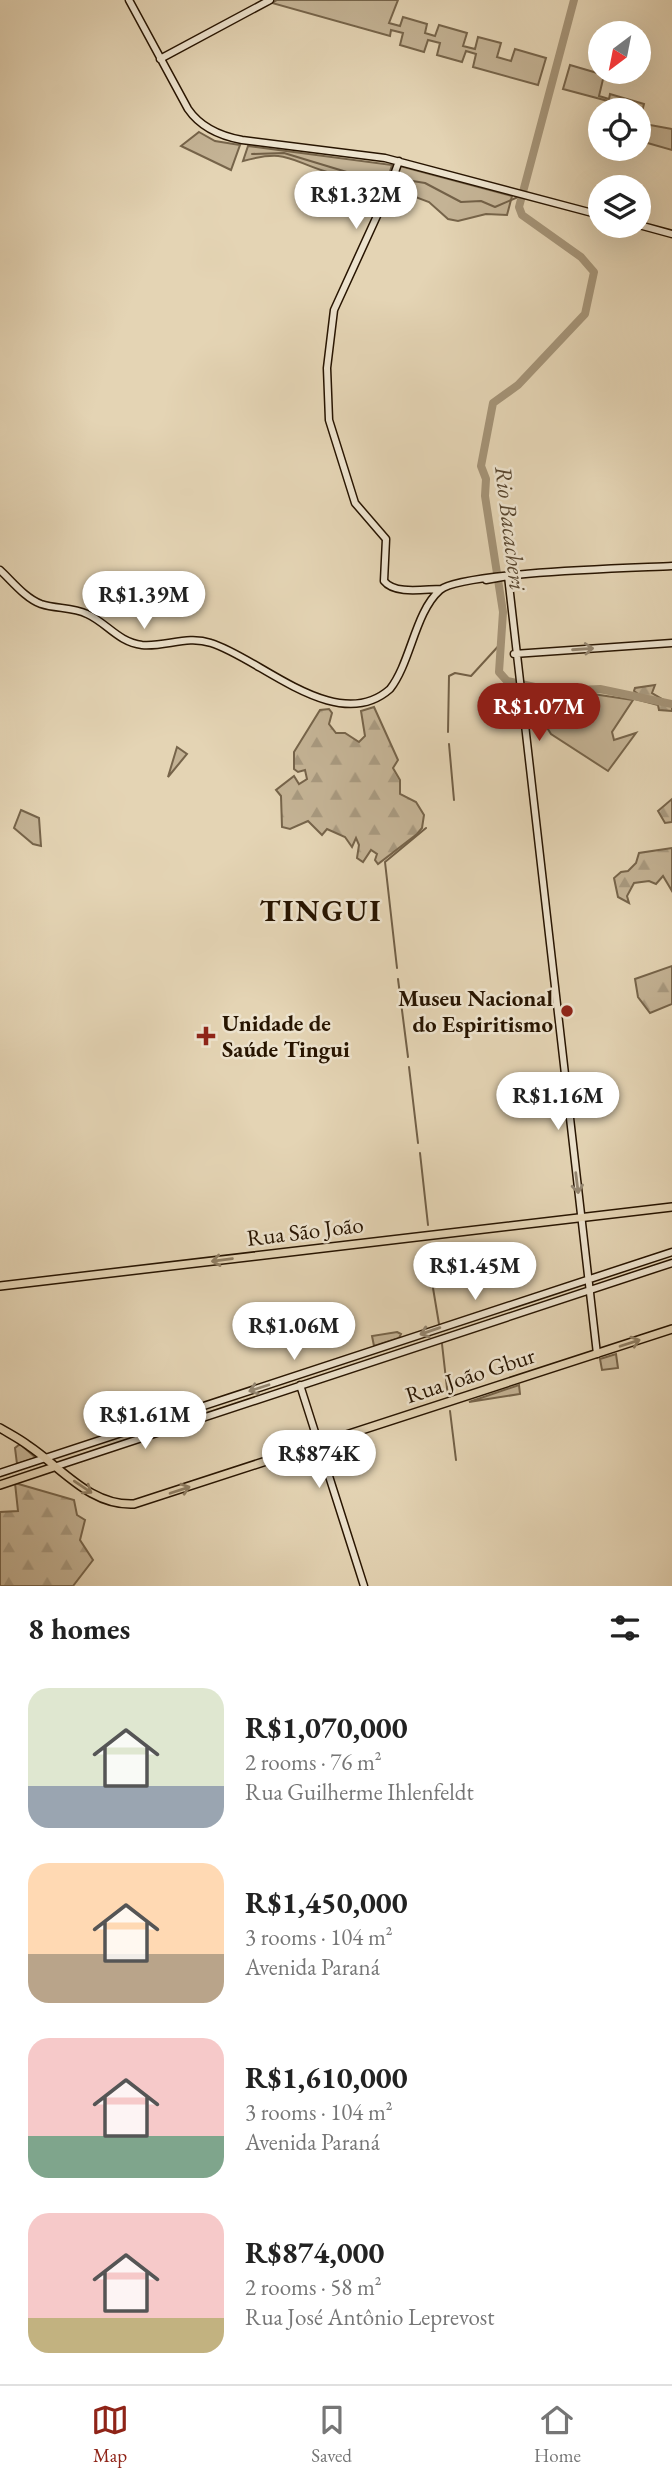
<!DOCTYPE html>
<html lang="en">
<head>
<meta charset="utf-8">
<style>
	:root { --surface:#fff; --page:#f2f2f2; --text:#222; --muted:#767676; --line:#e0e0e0; --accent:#8f2418 }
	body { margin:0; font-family:"EB Garamond",serif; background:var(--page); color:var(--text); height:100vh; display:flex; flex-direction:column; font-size:26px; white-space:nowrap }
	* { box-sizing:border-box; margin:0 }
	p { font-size:23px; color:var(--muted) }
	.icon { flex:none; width:38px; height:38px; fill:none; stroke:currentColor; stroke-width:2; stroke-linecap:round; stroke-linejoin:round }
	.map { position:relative; height:1586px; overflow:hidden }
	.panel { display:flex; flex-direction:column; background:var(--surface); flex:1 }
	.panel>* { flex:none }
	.needle { width:46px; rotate:212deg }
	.controls { position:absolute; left:588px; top:21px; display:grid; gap:14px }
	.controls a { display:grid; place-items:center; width:63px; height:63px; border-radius:50%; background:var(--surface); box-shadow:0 7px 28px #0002; font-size:35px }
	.price { position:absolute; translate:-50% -60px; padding:0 16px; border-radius:24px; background:#fff; color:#222; font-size:23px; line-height:46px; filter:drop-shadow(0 2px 4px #0008) }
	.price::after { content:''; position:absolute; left:50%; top:42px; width:21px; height:16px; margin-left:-10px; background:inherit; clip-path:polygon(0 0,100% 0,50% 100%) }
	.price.selected { background:var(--accent); color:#fff }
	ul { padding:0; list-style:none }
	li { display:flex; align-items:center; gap:21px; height:175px; padding:0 28px }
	li span { display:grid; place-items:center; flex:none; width:196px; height:140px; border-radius:21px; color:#555 }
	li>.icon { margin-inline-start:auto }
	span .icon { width:84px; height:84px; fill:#fffc; stroke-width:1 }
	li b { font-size:30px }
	h2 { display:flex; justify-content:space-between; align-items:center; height:84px; padding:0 28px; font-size:30px }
	.dock { display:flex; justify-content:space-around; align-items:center; height:98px; border-top:2px solid var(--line); background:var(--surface); font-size:19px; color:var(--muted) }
	.dock a { display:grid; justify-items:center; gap:4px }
	.dock .selected { color:var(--accent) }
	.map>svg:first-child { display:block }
	.forest { fill:url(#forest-firs); stroke:#76644a; stroke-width:2 }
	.park { fill:#c4b395; stroke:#76644a; stroke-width:2 }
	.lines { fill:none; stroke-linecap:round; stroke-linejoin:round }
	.stream { stroke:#726047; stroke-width:2 }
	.river { stroke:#a49377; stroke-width:8 }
	.secondary-casing { stroke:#271400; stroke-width:9 }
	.primary-casing { stroke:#271400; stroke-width:10 }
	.secondary { stroke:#ede3ce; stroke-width:6 }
	.primary { stroke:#e4d4b4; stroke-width:7 }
	.oneway { stroke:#948671 }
	.oneway2 { stroke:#8f7e63 }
	.poi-dot { fill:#8f2418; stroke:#ede3ce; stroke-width:2.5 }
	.labels { text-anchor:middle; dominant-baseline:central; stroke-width:5; stroke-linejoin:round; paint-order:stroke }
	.poi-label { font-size:23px; font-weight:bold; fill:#271400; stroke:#ede3ce; text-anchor:end }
	.street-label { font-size:23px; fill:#271400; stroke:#ede3ce }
	.water-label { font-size:24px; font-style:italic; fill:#594730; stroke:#ede3ce }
	.district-label { font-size:30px; font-weight:bold; letter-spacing:2px; fill:#271400; stroke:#ede3ce }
</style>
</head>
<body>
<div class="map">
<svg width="672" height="1586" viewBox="0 0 672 1586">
	<defs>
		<pattern id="forest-firs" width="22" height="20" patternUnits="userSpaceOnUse" patternTransform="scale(1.75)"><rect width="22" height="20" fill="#c4b395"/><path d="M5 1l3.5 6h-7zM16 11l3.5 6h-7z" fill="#a8997f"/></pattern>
	</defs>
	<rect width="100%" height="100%" fill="#e4d4b4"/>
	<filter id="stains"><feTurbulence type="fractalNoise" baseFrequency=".00286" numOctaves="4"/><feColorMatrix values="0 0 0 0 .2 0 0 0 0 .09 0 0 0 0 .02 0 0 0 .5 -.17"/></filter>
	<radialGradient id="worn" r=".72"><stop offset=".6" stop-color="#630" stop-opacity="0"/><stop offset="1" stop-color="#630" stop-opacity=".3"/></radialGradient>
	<path class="forest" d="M 655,685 L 652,693 L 672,705 L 672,711 L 659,710 L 658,705 L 631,698 L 638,694 L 634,691 L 635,688 Z
		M 374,707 L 398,760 L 393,768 L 400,780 L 400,794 L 416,802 L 424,815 L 422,828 L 417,834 L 378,864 L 375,860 L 377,854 L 371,850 L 363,862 L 357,858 L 359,845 L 356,838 L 352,847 L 345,837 L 327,829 L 322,835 L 308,821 L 290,829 L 282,827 L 281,796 L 276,790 L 294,776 L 299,784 L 307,779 L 305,770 L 298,772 L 294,769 L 294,752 L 320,710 L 329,709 L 332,713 L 329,724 L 336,733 L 345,733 L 359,742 L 365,736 L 361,711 Z
		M 672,799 L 672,822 L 665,823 L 658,811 Z
		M 672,848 L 672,891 L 663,876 L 656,884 L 649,881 L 634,883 L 627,896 L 629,903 L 618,897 L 614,878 L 621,872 L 628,871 L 636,863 L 639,853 Z
		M 672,966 L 672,1004 L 650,1013 L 638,997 L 635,979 Z
		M 15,1483 L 74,1500 L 77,1515 L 85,1520 L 80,1540 L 93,1560 L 73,1586 L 0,1586 L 0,1512 L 18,1511 Z"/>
	<path class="park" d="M 277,0 L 398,0 L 389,23 L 400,26 L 403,17 L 427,24 L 425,33 L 435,36 L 439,25 L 467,33 L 463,46 L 475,49 L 478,37 L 501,43 L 497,57 L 511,61 L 515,49 L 546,58 L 538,85 L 473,67 L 476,54 L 466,51 L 462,62 L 437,55 L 440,43 L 428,40 L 424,52 L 400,45 L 403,33 L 391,30 L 390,36 L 272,3 Z
		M 570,65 L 604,75 L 599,96 L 609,99 L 610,94 L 644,104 L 639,123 L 672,129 L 672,150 L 644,142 L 648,127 L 641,125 L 639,128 L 639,110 L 606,110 L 608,101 L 563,89 Z
		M 199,132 L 215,141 L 240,145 L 231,170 L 181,146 Z
		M 248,146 L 392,165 L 386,185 C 366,180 346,178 327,172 C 288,160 287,149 243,161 Z
		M 400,166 L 512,196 L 507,215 L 486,214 L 458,221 L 448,219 L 429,202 L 394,189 Z
		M 522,688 L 560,699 L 593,694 L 633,700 L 612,732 L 614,740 L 636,733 L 608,771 L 551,734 L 546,726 L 528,726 Z
		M 177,747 L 187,754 L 168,777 Z
		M 21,810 L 39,818 L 41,846 L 33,844 L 14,828 Z
		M 397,1332 L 401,1334 L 399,1338 L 374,1346 L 372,1336 Z
		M 616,1354 L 618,1368 L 602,1370 L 600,1359 Z
		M 519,1385 L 520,1394 L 469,1402 Z
		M 20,1444 L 36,1458 L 17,1464 L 15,1448 Z"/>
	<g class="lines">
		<path class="stream" d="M 252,154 L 284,153 L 350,173 L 376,172 L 389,178
			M 394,178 L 425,183 L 461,202 L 481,201 L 495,207 L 518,197
			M 448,732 L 449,676 L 455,673 L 471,676 L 503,641
			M 449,744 L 454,800
			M 397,968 L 385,862 L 426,828
			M 398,979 L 408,1057
			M 409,1067 L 418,1143
			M 420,1153 L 428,1225
			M 431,1244 L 435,1278 L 433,1288 L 439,1324
			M 442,1344 L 448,1397
			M 450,1411 L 456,1460"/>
		<path class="river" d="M 574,0 L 519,207 L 522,215 L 581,257 L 594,272 L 585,314 L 518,385 L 493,403 L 481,466 L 486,479 L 485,496 L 503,612 L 499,672 L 507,681 L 553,691 L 600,689 L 672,704"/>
		<defs>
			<path id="secondary" d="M 129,0 L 188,109 C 201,128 220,136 242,140 L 385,158 L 600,215
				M 160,59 L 270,0
				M 399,161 L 387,194 L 334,310 L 327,368 L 329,420 L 355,503 L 386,539 L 384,581 C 395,595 425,589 441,589
				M 639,225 L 672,234
				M 0,570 C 12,581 25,598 41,604 C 56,609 73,607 87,614 C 107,623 118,642 142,645 C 166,647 187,635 211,643 C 260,658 337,736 390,689 C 411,662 415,612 440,590 C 461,572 634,568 672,566
				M 508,576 L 597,1354
				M 486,580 L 508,576
				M 514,654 L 672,643
				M 300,1385 L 364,1586
				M 54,1467 L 672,1263
				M 0,1473 L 672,1252"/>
			<path id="primary" d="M 0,1286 L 672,1207
				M 0,1428 C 10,1434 20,1439 29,1446 C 62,1468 90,1506 134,1504 L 672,1329
				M 0,1485 L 54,1467"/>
		</defs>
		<use href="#secondary" class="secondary-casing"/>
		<use href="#primary" class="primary-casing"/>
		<use href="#secondary" class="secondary"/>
		<use href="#primary" class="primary"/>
	</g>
	<defs><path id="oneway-shaft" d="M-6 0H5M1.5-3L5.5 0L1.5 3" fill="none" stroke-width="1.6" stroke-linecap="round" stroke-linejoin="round" transform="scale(1.75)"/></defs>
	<g class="oneway">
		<use href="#oneway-shaft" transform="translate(583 649) rotate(-4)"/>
		<use href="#oneway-shaft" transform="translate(577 1183) rotate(83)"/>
		<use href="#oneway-shaft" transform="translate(430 1331) rotate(161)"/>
		<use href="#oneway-shaft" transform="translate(259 1388) rotate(162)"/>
	</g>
	<g class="oneway2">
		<use href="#oneway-shaft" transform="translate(222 1260) rotate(173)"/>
		<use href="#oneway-shaft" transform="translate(630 1343) rotate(-18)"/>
		<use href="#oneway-shaft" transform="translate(83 1487) rotate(34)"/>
		<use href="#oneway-shaft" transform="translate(180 1490) rotate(-18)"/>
	</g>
	<g class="poi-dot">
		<circle cx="567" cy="1011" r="7"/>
		<path d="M202.5 1025.5h7v7h7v7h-7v7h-7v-7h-7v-7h7z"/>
	</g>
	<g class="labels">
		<g class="poi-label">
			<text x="553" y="998">Museu Nacional<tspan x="553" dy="26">do Espiritismo</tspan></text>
			<text x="222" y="1023" text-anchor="start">Unidade de<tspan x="222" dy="26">Saúde Tingui</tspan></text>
		</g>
		<g class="street-label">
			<text transform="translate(305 1231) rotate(-7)">Rua São João</text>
			<text transform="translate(470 1375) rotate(-18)">Rua João Gbur</text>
		</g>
		<g class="water-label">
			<text transform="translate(511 528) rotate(83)">Rio Bacacheri</text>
		</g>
		<g class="district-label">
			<text x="321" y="910">TINGUI</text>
		</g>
	</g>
	<rect width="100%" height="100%" filter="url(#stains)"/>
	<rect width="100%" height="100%" fill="url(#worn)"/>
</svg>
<div class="controls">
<a><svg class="needle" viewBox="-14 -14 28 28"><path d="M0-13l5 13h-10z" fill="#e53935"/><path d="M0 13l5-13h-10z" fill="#767676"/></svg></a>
<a><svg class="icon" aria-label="locate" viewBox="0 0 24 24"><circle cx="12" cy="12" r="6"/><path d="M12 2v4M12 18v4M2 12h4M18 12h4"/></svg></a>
<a><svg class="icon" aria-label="layers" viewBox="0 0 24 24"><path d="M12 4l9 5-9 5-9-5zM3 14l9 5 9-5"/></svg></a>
</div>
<b class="price" style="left:356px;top:231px">R$1.32M</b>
<b class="price" style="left:144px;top:631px">R$1.39M</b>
<b class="price selected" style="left:539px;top:743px">R$1.07M</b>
<b class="price" style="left:558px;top:1132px">R$1.16M</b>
<b class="price" style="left:475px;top:1302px">R$1.45M</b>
<b class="price" style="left:294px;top:1362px">R$1.06M</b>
<b class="price" style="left:145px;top:1451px">R$1.61M</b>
<b class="price" style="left:319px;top:1490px">R$874K</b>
</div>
<section class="panel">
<h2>8 homes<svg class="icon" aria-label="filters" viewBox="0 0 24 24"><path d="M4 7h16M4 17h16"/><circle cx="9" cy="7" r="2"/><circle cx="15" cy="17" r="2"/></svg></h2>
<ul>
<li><span style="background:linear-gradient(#dfe7d0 70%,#9aa5b1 0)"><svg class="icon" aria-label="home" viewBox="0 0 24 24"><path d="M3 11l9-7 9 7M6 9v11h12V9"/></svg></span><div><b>R$1,070,000</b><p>2 rooms · 76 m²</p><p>Rua Guilherme Ihlenfeldt</p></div></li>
<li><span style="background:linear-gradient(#ffd9b3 65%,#b9a48a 0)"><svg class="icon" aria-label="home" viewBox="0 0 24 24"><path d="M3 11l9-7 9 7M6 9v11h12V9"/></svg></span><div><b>R$1,450,000</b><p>3 rooms · 104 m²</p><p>Avenida Paraná</p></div></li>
<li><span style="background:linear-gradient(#f6c9c9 70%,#7fa58c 0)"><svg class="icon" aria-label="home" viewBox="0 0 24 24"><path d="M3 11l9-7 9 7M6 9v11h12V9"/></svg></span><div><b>R$1,610,000</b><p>3 rooms · 104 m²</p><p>Avenida Paraná</p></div></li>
<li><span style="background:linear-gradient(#f6c9c9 75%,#c2b280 0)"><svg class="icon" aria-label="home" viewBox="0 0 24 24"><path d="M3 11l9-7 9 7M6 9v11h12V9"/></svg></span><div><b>R$874,000</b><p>2 rooms · 58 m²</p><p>Rua José Antônio Leprevost</p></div></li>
</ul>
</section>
<nav class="dock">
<a class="selected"><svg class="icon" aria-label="map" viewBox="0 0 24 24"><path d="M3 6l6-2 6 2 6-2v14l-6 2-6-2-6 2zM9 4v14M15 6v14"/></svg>Map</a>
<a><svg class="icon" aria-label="saved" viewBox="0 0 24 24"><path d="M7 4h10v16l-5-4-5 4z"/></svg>Saved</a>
<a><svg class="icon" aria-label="home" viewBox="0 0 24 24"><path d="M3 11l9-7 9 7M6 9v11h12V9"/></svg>Home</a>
</nav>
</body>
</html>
